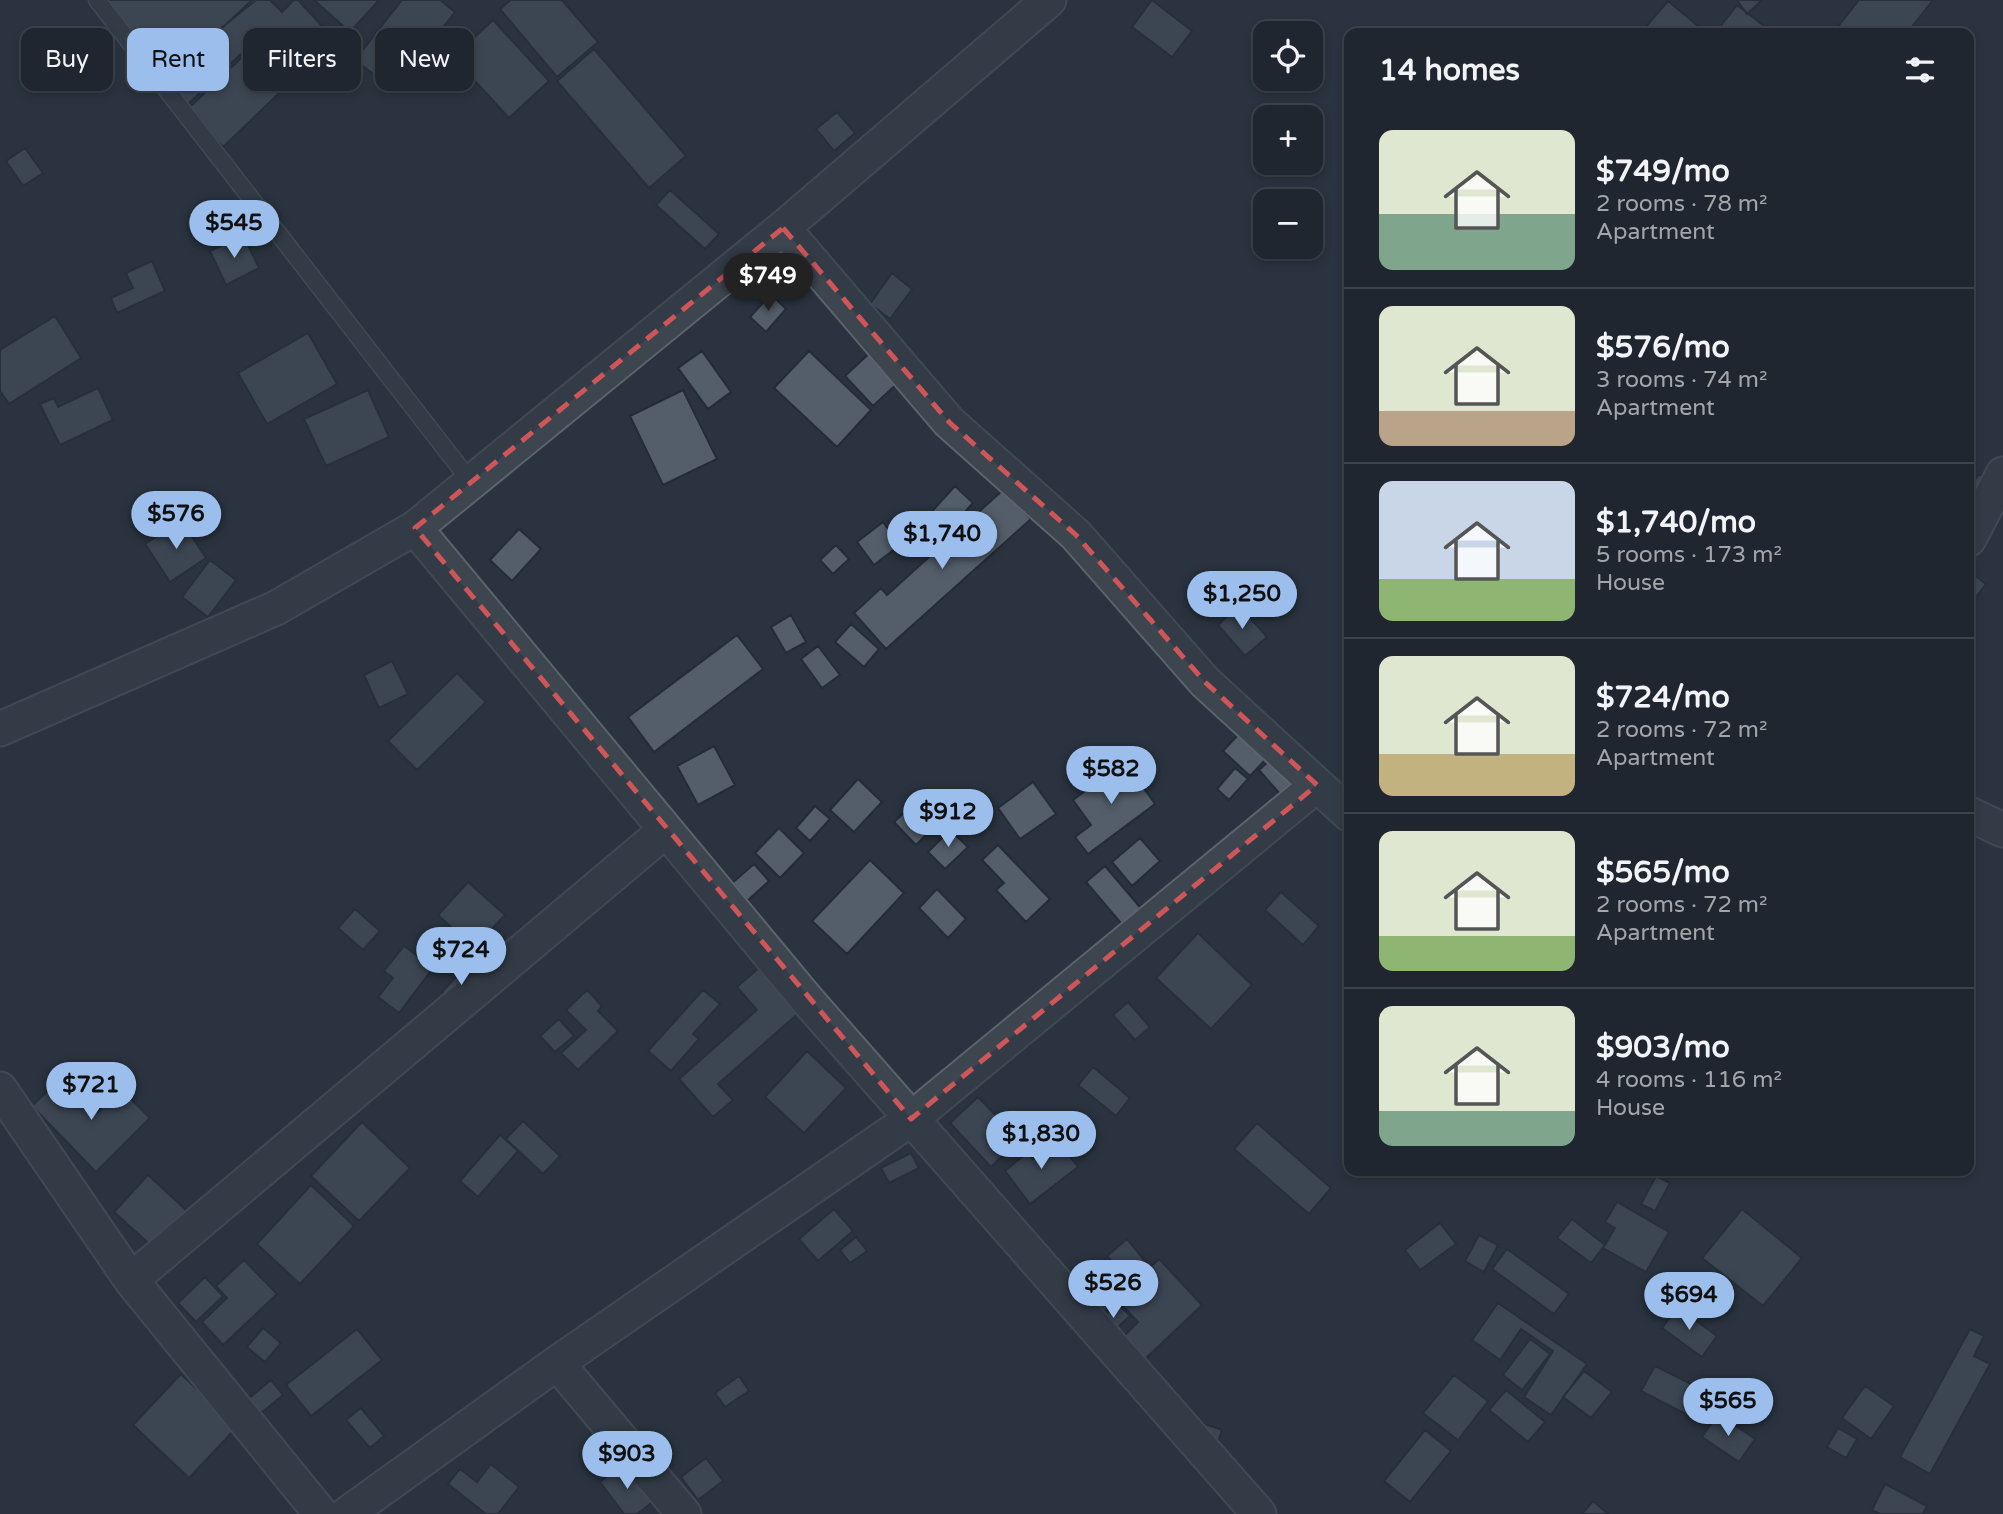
<!DOCTYPE html>
<html lang="en">
<head>
<meta charset="utf-8">
<style>
	:root { --surface:#20262f; --page:#282e37; --text:#f1f3f6; --muted:#a2a5aa; --line:#3d434b; --accent:#9cbeed }
	body { margin:0; font-family:"Varela Round",sans-serif; background:var(--page); color:var(--text); height:100vh; display:flex; flex-direction:column; font-size:26px; white-space:nowrap }
	* { box-sizing:border-box; margin:0 }
	p { font-size:23px; color:var(--muted) }
	.icon { flex:none; width:38px; height:38px; fill:none; stroke:currentColor; stroke-width:2; stroke-linecap:round; stroke-linejoin:round }
	.map { position:relative; flex:1; overflow:hidden }
	.side { position:absolute; left:1344px; top:28px; width:630px; height:1148px; display:flex; flex-direction:column; background:var(--surface); border-radius:14px; box-shadow:0 4px 10px #0003,0 0 0 2px var(--line) }
	.side>* { flex:none }
	.guide { position:absolute; left:21px; top:28px; width:665px; height:63px; display:flex; gap:14px }
	.buttons { position:absolute; left:1253px; top:21px; display:grid; gap:14px }
	.buttons a { display:grid; place-items:center; width:70px; height:70px; border-radius:14px; background:var(--surface); box-shadow:0 4px 10px #0003,0 0 0 2px var(--line); font-size:35px }
	.price { position:absolute; translate:-50% -60px; padding:0 16px; border-radius:24px; background:var(--accent); color:#111; font-size:23px; line-height:46px; filter:drop-shadow(0 2px 4px #0008) }
	.price::after { content:''; position:absolute; left:50%; top:42px; width:21px; height:16px; margin-left:-10px; background:inherit; clip-path:polygon(0 0,100% 0,50% 100%) }
	.price.current { background:#222; color:#fff }
	ul { padding:0; list-style:none }
	li { display:flex; align-items:center; gap:21px; height:175px; padding:0 35px }
	li+li { border-top:2px solid var(--line) }
	li span { display:grid; place-items:center; flex:none; width:196px; height:140px; border-radius:14px; color:#555 }
	li>.icon { margin-inline-start:auto }
	span .icon { width:84px; height:84px; fill:#fffc; stroke-width:1 }
	li b { font-size:30px }
	h2 { display:flex; justify-content:space-between; align-items:center; height:84px; padding:0 35px; font-size:30px }
	.pill { padding:0 24px; border-radius:14px; background:var(--surface); box-shadow:0 4px 10px #0003,0 0 0 2px var(--line); font-size:24px; line-height:63px }
	.pill.current { background:var(--accent); color:#111 }
	.map>svg:first-child { display:block }
	.building { fill:#535e6a; stroke:#242c37; stroke-width:2 }
	.lines { fill:none; stroke-linecap:round; stroke-linejoin:round }
	.lane-casing { stroke:#5b636d; stroke-width:19 }
	.street-casing { stroke:#5b636d; stroke-width:37 }
	.lane { stroke:#3d454f; stroke-width:16 }
	.street { stroke:#3d454f; stroke-width:33 }
	.marked { fill:none; stroke:#ce5659; stroke-width:5; stroke-dasharray:14 9; stroke-linejoin:round }
</style>
</head>
<body>
<div class="map">
<svg width="2003" height="1514" viewBox="0 0 2003 1514">
	<rect width="100%" height="100%" fill="#2a333f"/>
	<path class="building" d="M 103,0 L 256,0 L 163,75 Z
		M 252,0 L 270,0 L 282,12 L 294,0 L 298,0 L 333,38 L 301,69 L 265,31 L 186,106 L 164,82 Z
		M 314,0 L 379,0 L 350,32 Z
		M 402,0 L 440,0 L 455,12 L 394,90 L 355,60 Z
		M 511,0 L 562,0 L 598,42 L 557,77 L 500,9 Z
		M 1152,0 L 1192,31 L 1172,57 L 1132,27 Z
		M 1737,0 L 1762,0 L 1747,14 Z
		M 1859,0 L 1933,0 L 1907,33 L 1833,33 Z
		M 1668,1 L 1704,31 L 1702,33 L 1649,33 L 1644,29 Z
		M 1737,5 L 1764,26 L 1759,33 L 1728,33 L 1720,27 Z
		M 493,20 L 549,81 L 509,118 L 453,57 Z
		M 265,35 L 301,72 L 223,147 L 187,110 Z
		M 594,49 L 686,156 L 649,188 L 557,81 Z
		M 837,112 L 855,133 L 834,151 L 816,129 Z
		M 25,148 L 43,173 L 23,186 L 6,161 Z
		M 670,190 L 719,234 L 705,249 L 656,205 Z
		M 243,235 L 259,268 L 226,285 L 210,251 Z
		M 152,261 L 165,291 L 117,313 L 111,298 L 133,288 L 126,273 Z
		M 892,273 L 912,289 L 890,319 L 870,304 Z
		M 771,294 L 786,309 L 766,332 L 750,317 Z
		M 55,316 L 81,358 L 9,404 L 0,391 L 0,350 Z
		M 308,333 L 337,384 L 267,424 L 238,373 Z
		M 873,350 L 901,380 L 873,406 L 845,376 Z
		M 702,351 L 731,392 L 708,409 L 678,368 Z
		M 809,351 L 871,410 L 837,447 L 774,388 Z
		M 98,388 L 113,420 L 60,445 L 40,404 L 54,398 L 58,407 Z
		M 368,390 L 389,437 L 326,466 L 304,419 Z
		M 683,390 L 717,459 L 663,485 L 630,416 Z
		M 1979,474 L 1997,488 L 1978,511 L 1969,503 L 1969,488 Z
		M 955,486 L 973,503 L 932,548 L 914,531 Z
		M 1003,490 L 1031,519 L 886,649 L 854,613 L 881,588 L 887,595 Z
		M 181,520 L 206,558 L 170,582 L 145,544 Z
		M 883,522 L 900,545 L 874,565 L 857,542 Z
		M 519,529 L 541,549 L 512,581 L 490,560 Z
		M 836,545 L 849,559 L 833,574 L 820,560 Z
		M 210,560 L 236,580 L 208,617 L 182,597 Z
		M 1969,571 L 1986,584 L 1969,606 Z
		M 1239,605 L 1267,637 L 1245,656 L 1218,625 Z
		M 791,615 L 806,642 L 786,653 L 771,627 Z
		M 851,624 L 879,649 L 864,667 L 835,642 Z
		M 737,635 L 763,669 L 654,752 L 628,717 Z
		M 818,646 L 840,675 L 822,688 L 801,659 Z
		M 392,661 L 408,694 L 379,708 L 364,675 Z
		M 457,673 L 486,702 L 417,770 L 388,741 Z
		M 1251,721 L 1278,746 L 1250,776 L 1223,751 Z
		M 714,746 L 735,785 L 698,805 L 677,766 Z
		M 1278,753 L 1312,791 L 1293,809 L 1259,770 Z
		M 1125,762 L 1155,804 L 1088,854 L 1075,837 L 1091,825 L 1073,800 Z
		M 1235,768 L 1248,779 L 1229,800 L 1217,789 Z
		M 858,779 L 882,802 L 854,832 L 830,810 Z
		M 1033,782 L 1056,814 L 1020,839 L 998,808 Z
		M 815,806 L 830,819 L 810,841 L 796,828 Z
		M 908,809 L 930,831 L 916,845 L 894,822 Z
		M 779,828 L 804,853 L 780,878 L 755,853 Z
		M 950,830 L 968,847 L 945,869 L 928,852 Z
		M 1140,838 L 1160,861 L 1132,886 L 1112,862 Z
		M 998,845 L 1050,899 L 1026,922 L 996,890 L 1004,883 L 982,860 Z
		M 870,860 L 904,893 L 847,954 L 812,921 Z
		M 754,864 L 769,881 L 746,902 L 731,884 Z
		M 1105,866 L 1156,926 L 1137,942 L 1086,882 Z
		M 468,882 L 505,915 L 474,948 L 438,915 Z
		M 937,889 L 966,919 L 948,938 L 919,908 Z
		M 1281,892 L 1319,926 L 1303,945 L 1265,910 Z
		M 355,909 L 380,931 L 363,950 L 338,928 Z
		M 1198,933 L 1252,985 L 1211,1029 L 1156,978 Z
		M 404,946 L 433,968 L 399,1013 L 378,997 L 393,978 L 384,971 Z
		M 761,966 L 801,1011 L 718,1084 L 733,1100 L 713,1117 L 679,1079 L 757,1010 L 737,987 Z
		M 464,968 L 479,982 L 457,1006 L 442,992 Z
		M 587,990 L 602,1006 L 598,1011 L 618,1031 L 578,1070 L 561,1053 L 586,1030 L 566,1010 Z
		M 703,990 L 720,1004 L 693,1034 L 699,1039 L 671,1071 L 648,1051 Z
		M 1128,1002 L 1150,1027 L 1135,1040 L 1113,1015 Z
		M 559,1019 L 574,1036 L 555,1052 L 540,1036 Z
		M 807,1051 L 846,1088 L 804,1133 L 765,1097 Z
		M 1093,1067 L 1130,1098 L 1116,1116 L 1078,1085 Z
		M 63,1076 L 98,1112 L 121,1089 L 150,1118 L 96,1172 L 32,1106 Z
		M 978,1097 L 1005,1125 L 1017,1114 L 1031,1128 L 991,1167 L 950,1123 Z
		M 523,1121 L 560,1156 L 543,1174 L 506,1139 Z
		M 362,1122 L 410,1168 L 359,1221 L 311,1176 Z
		M 1257,1123 L 1331,1188 L 1309,1214 L 1234,1149 Z
		M 500,1135 L 518,1151 L 478,1197 L 460,1181 Z
		M 1057,1140 L 1078,1167 L 1030,1204 L 1005,1171 L 1028,1152 L 1033,1159 Z
		M 911,1153 L 919,1168 L 889,1183 L 881,1168 Z
		M 148,1175 L 198,1221 L 165,1258 L 114,1212 Z
		M 1656,1176 L 1670,1183 L 1655,1211 L 1641,1204 Z
		M 311,1185 L 354,1226 L 300,1284 L 257,1244 Z
		M 1617,1202 L 1669,1232 L 1646,1272 L 1603,1248 L 1615,1228 L 1605,1222 Z
		M 834,1209 L 853,1231 L 818,1261 L 799,1239 Z
		M 1742,1209 L 1802,1258 L 1763,1306 L 1702,1258 Z
		M 1572,1219 L 1605,1245 L 1591,1263 L 1557,1238 Z
		M 1440,1223 L 1456,1244 L 1420,1270 L 1405,1250 Z
		M 1479,1235 L 1498,1245 L 1484,1272 L 1465,1261 Z
		M 856,1237 L 867,1251 L 850,1263 L 840,1250 Z
		M 1127,1239 L 1145,1261 L 1125,1277 L 1107,1256 Z
		M 1507,1249 L 1569,1294 L 1554,1314 L 1492,1269 Z
		M 1105,1259 L 1131,1286 L 1159,1259 L 1202,1305 L 1144,1360 L 1123,1337 L 1138,1322 L 1117,1300 L 1102,1314 L 1076,1286 Z
		M 244,1260 L 277,1294 L 223,1345 L 202,1322 L 227,1298 L 216,1286 Z
		M 205,1277 L 223,1296 L 196,1322 L 178,1303 Z
		M 1118,1303 L 1130,1316 L 1108,1336 L 1096,1323 Z
		M 1498,1303 L 1587,1364 L 1551,1415 L 1524,1397 L 1553,1351 L 1521,1329 L 1500,1360 L 1472,1340 Z
		M 1677,1307 L 1717,1336 L 1702,1357 L 1662,1328 Z
		M 263,1328 L 281,1343 L 265,1362 L 247,1347 Z
		M 357,1329 L 382,1360 L 311,1416 L 286,1385 Z
		M 1970,1329 L 1984,1336 L 1974,1356 L 1990,1364 L 1930,1474 L 1900,1457 Z
		M 1530,1339 L 1550,1354 L 1522,1390 L 1503,1375 Z
		M 1655,1366 L 1717,1397 L 1703,1423 L 1641,1391 Z
		M 1584,1371 L 1612,1392 L 1591,1418 L 1563,1397 Z
		M 181,1374 L 237,1427 L 189,1478 L 133,1425 Z
		M 1454,1375 L 1488,1401 L 1458,1440 L 1423,1413 Z
		M 739,1376 L 749,1391 L 725,1407 L 715,1393 Z
		M 271,1380 L 283,1395 L 260,1414 L 248,1399 Z
		M 1865,1386 L 1894,1406 L 1871,1439 L 1842,1418 Z
		M 1506,1390 L 1545,1422 L 1528,1442 L 1489,1410 Z
		M 361,1408 L 384,1436 L 370,1448 L 346,1420 Z
		M 1718,1414 L 1755,1439 L 1739,1462 L 1702,1437 Z
		M 1198,1422 L 1222,1430 L 1214,1454 Z
		M 1838,1428 L 1857,1439 L 1846,1458 L 1827,1447 Z
		M 1425,1430 L 1451,1451 L 1410,1502 L 1384,1481 Z
		M 706,1458 L 723,1481 L 698,1500 L 681,1477 Z
		M 625,1462 L 654,1501 L 637,1514 L 624,1514 L 600,1482 Z
		M 491,1464 L 519,1487 L 498,1514 L 486,1514 L 448,1484 L 460,1469 L 477,1482 Z
		M 1885,1484 L 1927,1506 L 1923,1514 L 1880,1514 L 1872,1510 Z
		M 1593,1501 L 1608,1514 L 1582,1514 Z"/>
	<g class="lines">
		<defs>
			<path id="lane" d="M 97,0 L 471,482"/>
			<path id="street" d="M 783,228 L 1049,0
				M 1969,539 L 2003,474
				M 0,729 L 276,608 L 415,528
				M 1969,814 L 2003,830
				M 0,1089 L 131,1280 L 321,1514
				M 131,1280 L 666,830
				M 557,1363 L 684,1514
				M 347,1514 L 557,1363 L 911,1119 L 1317,785
				M 1259,1514 L 809,1002 L 415,528 L 783,228 L 949,422 L 1076,535 L 1205,682 L 1349,814"/>
		</defs>
		<use href="#lane" class="lane-casing"/>
		<use href="#street" class="street-casing"/>
		<use href="#lane" class="lane"/>
		<use href="#street" class="street"/>
	</g>
	<path d="M0 0H2003V1514H0ZM 783,228 L 949,422 L 1076,535 L 1205,682 L 1317,785 L 911,1119 L 415,528 Z" fill="#2a333f" fill-opacity=".55" fill-rule="evenodd"/>
	<path class="marked" d="M 783,228 L 949,422 L 1076,535 L 1205,682 L 1317,785 L 911,1119 L 415,528 Z"/>
</svg>
<div class="buttons">
<a><svg class="icon" aria-label="locate" viewBox="0 0 24 24"><circle cx="12" cy="12" r="6"/><path d="M12 2v4M12 18v4M2 12h4M18 12h4"/></svg></a>
<a>+</a>
<a>−</a>
</div>
<b class="price" style="left:234px;top:260px">$545</b>
<b class="price current" style="left:768px;top:313px">$749</b>
<b class="price" style="left:176px;top:551px">$576</b>
<b class="price" style="left:942px;top:571px">$1,740</b>
<b class="price" style="left:1242px;top:631px">$1,250</b>
<b class="price" style="left:1111px;top:806px">$582</b>
<b class="price" style="left:948px;top:849px">$912</b>
<b class="price" style="left:461px;top:987px">$724</b>
<b class="price" style="left:91px;top:1122px">$721</b>
<b class="price" style="left:1041px;top:1171px">$1,830</b>
<b class="price" style="left:1113px;top:1320px">$526</b>
<b class="price" style="left:1689px;top:1332px">$694</b>
<b class="price" style="left:1728px;top:1438px">$565</b>
<b class="price" style="left:627px;top:1491px">$903</b>
<div class="guide">
<a class="pill">Buy</a>
<a class="pill current">Rent</a>
<a class="pill">Filters</a>
<a class="pill">New</a>
</div>
<section class="side">
<h2>14 homes<svg class="icon" aria-label="filters" viewBox="0 0 24 24"><path d="M4 7h16M4 17h16"/><circle cx="9" cy="7" r="2"/><circle cx="15" cy="17" r="2"/></svg></h2>
<ul>
<li><span style="background:linear-gradient(#dfe7d0 60%,#7fa58c 0)"><svg class="icon" aria-label="home" viewBox="0 0 24 24"><path d="M3 11l9-7 9 7M6 9v11h12V9"/></svg></span><div><b>$749/mo</b><p>2 rooms · 78 m²</p><p>Apartment</p></div></li>
<li><span style="background:linear-gradient(#dfe7d0 75%,#b9a48a 0)"><svg class="icon" aria-label="home" viewBox="0 0 24 24"><path d="M3 11l9-7 9 7M6 9v11h12V9"/></svg></span><div><b>$576/mo</b><p>3 rooms · 74 m²</p><p>Apartment</p></div></li>
<li><span style="background:linear-gradient(#c9d6e8 70%,#8fb573 0)"><svg class="icon" aria-label="home" viewBox="0 0 24 24"><path d="M3 11l9-7 9 7M6 9v11h12V9"/></svg></span><div><b>$1,740/mo</b><p>5 rooms · 173 m²</p><p>House</p></div></li>
<li><span style="background:linear-gradient(#dfe7d0 70%,#c2b280 0)"><svg class="icon" aria-label="home" viewBox="0 0 24 24"><path d="M3 11l9-7 9 7M6 9v11h12V9"/></svg></span><div><b>$724/mo</b><p>2 rooms · 72 m²</p><p>Apartment</p></div></li>
<li><span style="background:linear-gradient(#dfe7d0 75%,#8fb573 0)"><svg class="icon" aria-label="home" viewBox="0 0 24 24"><path d="M3 11l9-7 9 7M6 9v11h12V9"/></svg></span><div><b>$565/mo</b><p>2 rooms · 72 m²</p><p>Apartment</p></div></li>
<li><span style="background:linear-gradient(#dfe7d0 75%,#7fa58c 0)"><svg class="icon" aria-label="home" viewBox="0 0 24 24"><path d="M3 11l9-7 9 7M6 9v11h12V9"/></svg></span><div><b>$903/mo</b><p>4 rooms · 116 m²</p><p>House</p></div></li>
</ul>
</section>
</div>
</body>
</html>
